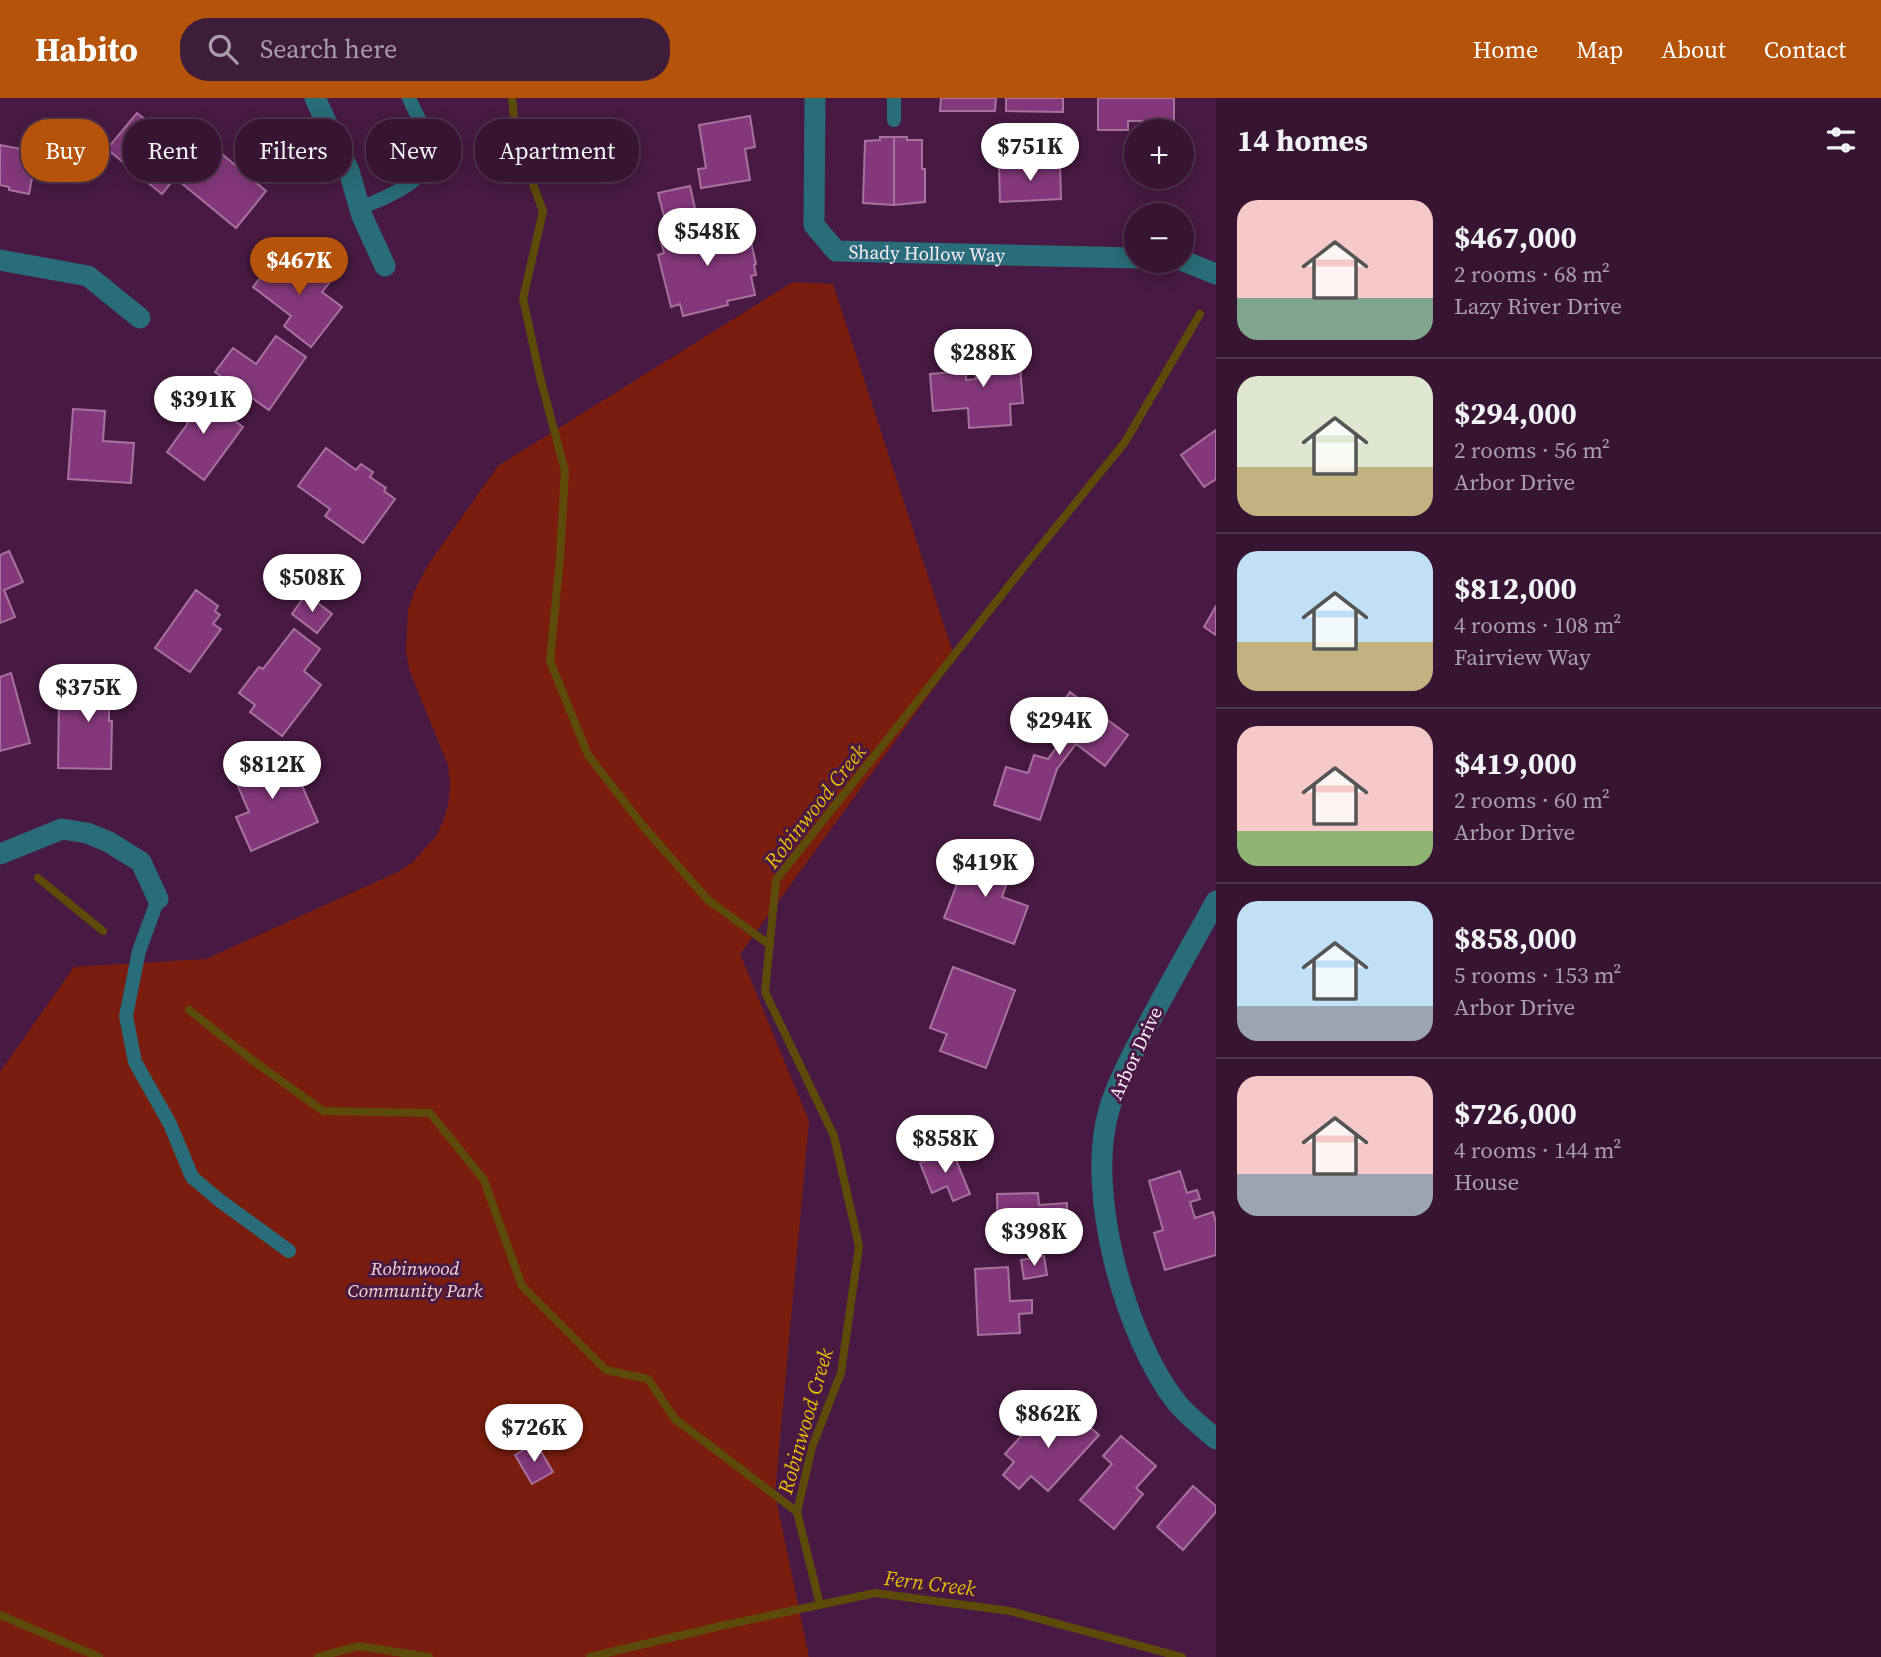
<!DOCTYPE html>
<html lang="en">
<head>
<meta charset="utf-8">
<style>
	:root { --surface:#361432; --page:#3d1d3a; --text:#f1f3f6; --muted:#aa9eac; --line:#50334d; --accent:#b45309 }
	body { margin:0; font-family:"Source Serif 4",serif; background:var(--page); color:var(--text); height:100vh; display:flex; flex-direction:column; font-size:26px; white-space:nowrap }
	* { box-sizing:border-box; margin:0 }
	p { font-size:23px; color:var(--muted) }
	.icon { flex:none; width:38px; height:38px; fill:none; stroke:currentColor; stroke-width:2; stroke-linecap:round; stroke-linejoin:round }
	.map { position:relative; flex:1; overflow:hidden }
	.drawer { display:flex; flex-direction:column; background:var(--surface); width:665px }
	.drawer>* { flex:none }
	.top-card { position:absolute; left:21px; top:21px; width:665px; height:63px; display:flex; gap:14px }
	.tools { position:absolute; left:1124px; top:21px; display:grid; gap:14px }
	.tools a { display:grid; place-items:center; width:70px; height:70px; border-radius:50%; background:var(--surface); box-shadow:0 4px 18px #0003,0 0 0 2px var(--line); font-size:35px }
	.price { position:absolute; translate:-50% -60px; padding:0 16px; border-radius:24px; background:#fff; color:#222; font-size:23px; line-height:46px; filter:drop-shadow(0 2px 4px #0008) }
	.price::after { content:''; position:absolute; left:50%; top:42px; width:21px; height:16px; margin-left:-10px; background:inherit; clip-path:polygon(0 0,100% 0,50% 100%) }
	.price.current { background:var(--accent); color:#fff }
	ul { padding:0; list-style:none }
	li { display:flex; align-items:center; gap:21px; height:175px; padding:0 21px }
	li+li { border-top:2px solid var(--line) }
	li span { display:grid; place-items:center; flex:none; width:196px; height:140px; border-radius:21px; color:#555 }
	li>.icon { margin-inline-start:auto }
	span .icon { width:84px; height:84px; fill:#fffc; stroke-width:1 }
	li b { font-size:30px }
	h2 { display:flex; justify-content:space-between; align-items:center; height:84px; padding:0 21px; font-size:30px }
	.tag { padding:0 24px; border-radius:28px; background:var(--surface); box-shadow:0 4px 18px #0003,0 0 0 2px var(--line); font-size:24px; line-height:63px }
	.tag.current { background:var(--accent); color:#fff }
	header { display:flex; align-items:center; gap:42px; box-sizing:border-box; height:98px; padding:0 35px; background:var(--accent); color:#fff }
	header strong { font-size:33px }
	nav { display:flex; gap:38px; margin-inline-start:auto; font-size:24px }
	.search { width:490px; height:63px; background:var(--page); display:flex; align-items:center; gap:18px; box-sizing:border-box; padding:0 24px; border-radius:28px; color:var(--muted); font-size:26px }
	main { display:flex; flex:1; min-height:0 }
	.map>svg:first-child { display:block }
	.green { fill:#7b1d0e }
	.lines { fill:none; stroke-linecap:round; stroke-linejoin:round }
	.stream { stroke:#5d4b0a; stroke-width:8 }
	.building { fill:#84387b; stroke:#a8729f; stroke-width:2 }
	.lane { stroke:#286d79; stroke-width:14 }
	.street { stroke:#286d79; stroke-width:21 }
	.labels { text-anchor:middle; dominant-baseline:central; stroke-width:6; stroke-linejoin:round; paint-order:stroke }
	.street-label { font-size:19px; fill:#fdebf9; stroke:#481a43 }
	.park-label { font-size:19px; font-style:italic; fill:#f3d6d0; stroke:#481a43 }
	.water-label { font-size:21px; font-style:italic; fill:#e6bb00; stroke:#481a43 }
</style>
</head>
<body>
<header>
<strong>Habito</strong>
<div class="search"><svg class="icon" aria-label="search" viewBox="0 0 24 24"><circle cx="10" cy="10" r="6"/><path d="M15 15l6 6"/></svg>Search here</div>
<nav><a>Home</a><a>Map</a><a>About</a><a>Contact</a></nav>
</header>
<main>
<div class="map">
<svg width="1216" height="1559" viewBox="0 0 1216 1559">
	<rect width="100%" height="100%" fill="#481a43"/>
	<path class="green" d="M 793,184 L 833,186 L 955,561 L 740,856 L 809,1023 L 775,1396 L 809,1559 L 0,1559 L 0,974 L 74,869 L 206,861 L 398,774 L 413,764 L 437,737 L 444,721 L 449,703 L 450,685 L 448,667 L 410,574 L 406,554 L 408,513 L 414,494 L 428,467 L 498,368 Z"/>
	<g class="lines">
		<path class="stream" d="M 512,0 L 516,40 L 543,113 L 523,201 L 541,283 L 565,373 L 560,460 L 550,563 L 588,657 L 643,728 L 708,802 L 770,847
			M 38,780 L 103,833
			M 189,912 L 255,964 L 323,1013 L 430,1015 L 484,1082 L 522,1188 L 606,1272 L 648,1281 L 675,1321 L 797,1414
			M 820,1507 L 797,1414 L 812,1349 L 841,1275 L 859,1148 L 834,1038 L 765,894 L 776,782 L 1023,470 L 1125,344 L 1200,216
			M 0,1517 L 99,1559
			M 318,1559 L 358,1548 L 429,1559
			M 590,1559 L 716,1529 L 875,1495 L 1010,1513 L 1182,1559"/>
	</g>
	<path class="building" d="M 941,0 L 996,0 L 995,13 L 940,13 Z
		M 1006,0 L 1063,0 L 1063,14 L 1006,13 Z
		M 1098,0 L 1174,0 L 1174,33 L 1145,33 L 1145,23 L 1128,23 L 1128,32 L 1098,32 Z
		M 137,15 L 192,59 L 162,96 L 107,51 Z
		M 750,18 L 755,49 L 745,51 L 750,82 L 701,90 L 698,71 L 706,70 L 699,27 Z
		M 880,39 L 894,39 L 894,107 L 863,105 L 865,43 L 880,42 Z
		M 894,39 L 907,39 L 907,42 L 922,42 L 922,71 L 925,71 L 925,104 L 894,107 Z
		M 210,46 L 266,93 L 236,130 L 179,83 Z
		M 0,47 L 37,54 L 29,96 L 9,92 L 9,89 L 0,87 Z
		M 1060,65 L 1061,101 L 1000,104 L 999,68 Z
		M 690,88 L 696,115 L 665,122 L 658,95 Z
		M 720,125 L 722,134 L 733,131 L 735,139 L 749,135 L 756,166 L 754,167 L 756,177 L 751,178 L 755,197 L 727,203 L 728,207 L 683,218 L 680,206 L 671,209 L 658,157 L 664,155 L 660,141 Z
		M 281,153 L 304,171 L 308,167 L 330,184 L 322,194 L 342,209 L 311,249 L 284,228 L 291,218 L 253,189 Z
		M 276,238 L 306,259 L 269,312 L 215,274 L 233,250 L 256,266 Z
		M 1018,244 L 1023,305 L 1010,306 L 1011,327 L 969,330 L 968,310 L 933,313 L 930,276 L 966,273 L 966,282 L 976,281 L 975,266 L 992,264 L 991,247 Z
		M 194,293 L 243,329 L 204,382 L 167,354 L 188,325 L 176,317 Z
		M 73,311 L 105,313 L 103,343 L 134,345 L 131,385 L 68,381 Z
		M 1216,332 L 1216,381 L 1204,389 L 1181,357 Z
		M 326,350 L 356,372 L 361,366 L 373,374 L 370,379 L 386,390 L 384,393 L 395,401 L 363,445 L 325,418 L 330,411 L 298,388 Z
		M 9,453 L 23,484 L 4,492 L 15,519 L 0,525 L 0,457 Z
		M 196,492 L 218,508 L 215,513 L 220,517 L 213,526 L 221,531 L 190,574 L 155,550 Z
		M 306,496 L 332,516 L 317,535 L 292,516 Z
		M 1216,508 L 1216,537 L 1204,529 Z
		M 294,531 L 320,551 L 304,573 L 321,587 L 282,638 L 250,614 L 255,607 L 239,595 L 259,569 L 263,571 Z
		M 83,571 L 115,572 L 114,606 L 109,605 L 109,623 L 112,623 L 111,671 L 58,670 L 59,602 L 82,602 Z
		M 11,575 L 30,645 L 0,653 L 0,579 Z
		M 1070,594 L 1128,637 L 1105,668 L 1076,646 L 1057,671 L 1040,722 L 994,707 L 1006,669 L 1028,675 L 1034,657 L 1048,661 L 1068,633 L 1051,621 Z
		M 286,651 L 318,724 L 251,753 L 236,719 L 249,714 L 232,674 Z
		M 971,750 L 1007,764 L 999,785 L 1006,788 L 1002,799 L 1028,808 L 1014,846 L 944,820 Z
		M 953,869 L 1015,892 L 986,970 L 940,953 L 947,936 L 930,930 Z
		M 952,1052 L 970,1096 L 953,1103 L 947,1088 L 932,1095 L 920,1065 Z
		M 1180,1073 L 1187,1095 L 1197,1092 L 1200,1101 L 1190,1104 L 1195,1120 L 1213,1114 L 1216,1124 L 1216,1157 L 1165,1172 L 1154,1135 L 1163,1132 L 1149,1083 Z
		M 1038,1095 L 1039,1107 L 1067,1105 L 1067,1128 L 1039,1129 L 1040,1143 L 998,1145 L 997,1096 Z
		M 1044,1158 L 1047,1177 L 1024,1181 L 1021,1162 Z
		M 1008,1169 L 1010,1203 L 1032,1202 L 1032,1215 L 1019,1216 L 1020,1235 L 978,1237 L 975,1171 Z
		M 1049,1307 L 1074,1330 L 1082,1322 L 1099,1337 L 1048,1393 L 1031,1378 L 1019,1391 L 1003,1377 L 1014,1364 L 1005,1356 Z
		M 1121,1338 L 1156,1368 L 1136,1390 L 1143,1396 L 1114,1431 L 1080,1402 L 1112,1366 L 1103,1358 Z
		M 536,1345 L 553,1374 L 532,1386 L 515,1357 Z
		M 1193,1388 L 1216,1408 L 1216,1414 L 1183,1452 L 1157,1429 Z"/>
	<g class="lines">
		<path class="lane" d="M 894,0 L 894,22
			M 361,110 C 387,98 434,84 429,46 C 427,33 414,13 409,0
			M 158,801 L 139,853 L 126,918 L 135,964 L 170,1026 L 192,1079 L 219,1102 L 289,1153"/>
		<g class="street">
			<path d="M 315,0 L 349,73 L 362,118 L 385,168"/>
			<path id="s1" d="M 815,0 L 814,127 L 836,153 L 1136,160"/>
			<path d="M 0,162 L 88,178 L 140,220"/>
			<path d="M 1181,162 L 1216,176"/>
			<path d="M 0,756 L 62,731 L 87,735 L 109,744 L 141,764 L 158,801"/>
			<path d="M 1216,803 C 1192,847 1167,890 1144,934 C 1131,959 1117,985 1109,1012 C 1085,1094 1125,1239 1177,1305 C 1188,1318 1203,1330 1216,1341"/>
		</g>
	</g>
	<g class="labels">
		<g class="street-label">
			<text stroke="none"><textPath href="#s1" startOffset="252">Shady Hollow Way</textPath></text>
			<text transform="translate(1135 955) rotate(-65)">Arbor Drive</text>
		</g>
		<g class="park-label">
			<text x="415" y="1170">Robinwood<tspan x="415" dy="22">Community Park</tspan></text>
		</g>
		<g class="water-label">
			<text transform="translate(815 708) rotate(-52)">Robinwood Creek</text>
			<text transform="translate(805 1323) rotate(-74)">Robinwood Creek</text>
			<text transform="translate(930 1485) rotate(7)">Fern Creek</text>
		</g>
	</g>
</svg>
<div class="tools">
<a>+</a>
<a>−</a>
</div>
<b class="price" style="left:1030px;top:85px">$751K</b>
<b class="price" style="left:707px;top:170px">$548K</b>
<b class="price current" style="left:299px;top:199px">$467K</b>
<b class="price" style="left:983px;top:291px">$288K</b>
<b class="price" style="left:203px;top:338px">$391K</b>
<b class="price" style="left:312px;top:516px">$508K</b>
<b class="price" style="left:88px;top:626px">$375K</b>
<b class="price" style="left:1059px;top:659px">$294K</b>
<b class="price" style="left:272px;top:703px">$812K</b>
<b class="price" style="left:985px;top:801px">$419K</b>
<b class="price" style="left:945px;top:1077px">$858K</b>
<b class="price" style="left:1034px;top:1170px">$398K</b>
<b class="price" style="left:1048px;top:1352px">$862K</b>
<b class="price" style="left:534px;top:1366px">$726K</b>
<div class="top-card">
<a class="tag current">Buy</a>
<a class="tag">Rent</a>
<a class="tag">Filters</a>
<a class="tag">New</a>
<a class="tag">Apartment</a>
</div>
</div>
<section class="drawer">
<h2>14 homes<svg class="icon" aria-label="filters" viewBox="0 0 24 24"><path d="M4 7h16M4 17h16"/><circle cx="9" cy="7" r="2"/><circle cx="15" cy="17" r="2"/></svg></h2>
<ul>
<li><span style="background:linear-gradient(#f6c9c9 70%,#7fa58c 0)"><svg class="icon" aria-label="home" viewBox="0 0 24 24"><path d="M3 11l9-7 9 7M6 9v11h12V9"/></svg></span><div><b>$467,000</b><p>2 rooms · 68 m²</p><p>Lazy River Drive</p></div></li>
<li><span style="background:linear-gradient(#dfe7d0 65%,#c2b280 0)"><svg class="icon" aria-label="home" viewBox="0 0 24 24"><path d="M3 11l9-7 9 7M6 9v11h12V9"/></svg></span><div><b>$294,000</b><p>2 rooms · 56 m²</p><p>Arbor Drive</p></div></li>
<li><span style="background:linear-gradient(#bfe0f5 65%,#c2b280 0)"><svg class="icon" aria-label="home" viewBox="0 0 24 24"><path d="M3 11l9-7 9 7M6 9v11h12V9"/></svg></span><div><b>$812,000</b><p>4 rooms · 108 m²</p><p>Fairview Way</p></div></li>
<li><span style="background:linear-gradient(#f6c9c9 75%,#8fb573 0)"><svg class="icon" aria-label="home" viewBox="0 0 24 24"><path d="M3 11l9-7 9 7M6 9v11h12V9"/></svg></span><div><b>$419,000</b><p>2 rooms · 60 m²</p><p>Arbor Drive</p></div></li>
<li><span style="background:linear-gradient(#bfe0f5 75%,#9aa5b1 0)"><svg class="icon" aria-label="home" viewBox="0 0 24 24"><path d="M3 11l9-7 9 7M6 9v11h12V9"/></svg></span><div><b>$858,000</b><p>5 rooms · 153 m²</p><p>Arbor Drive</p></div></li>
<li><span style="background:linear-gradient(#f6c9c9 70%,#9aa5b1 0)"><svg class="icon" aria-label="home" viewBox="0 0 24 24"><path d="M3 11l9-7 9 7M6 9v11h12V9"/></svg></span><div><b>$726,000</b><p>4 rooms · 144 m²</p><p>House</p></div></li>
</ul>
</section>
</main>
</body>
</html>
